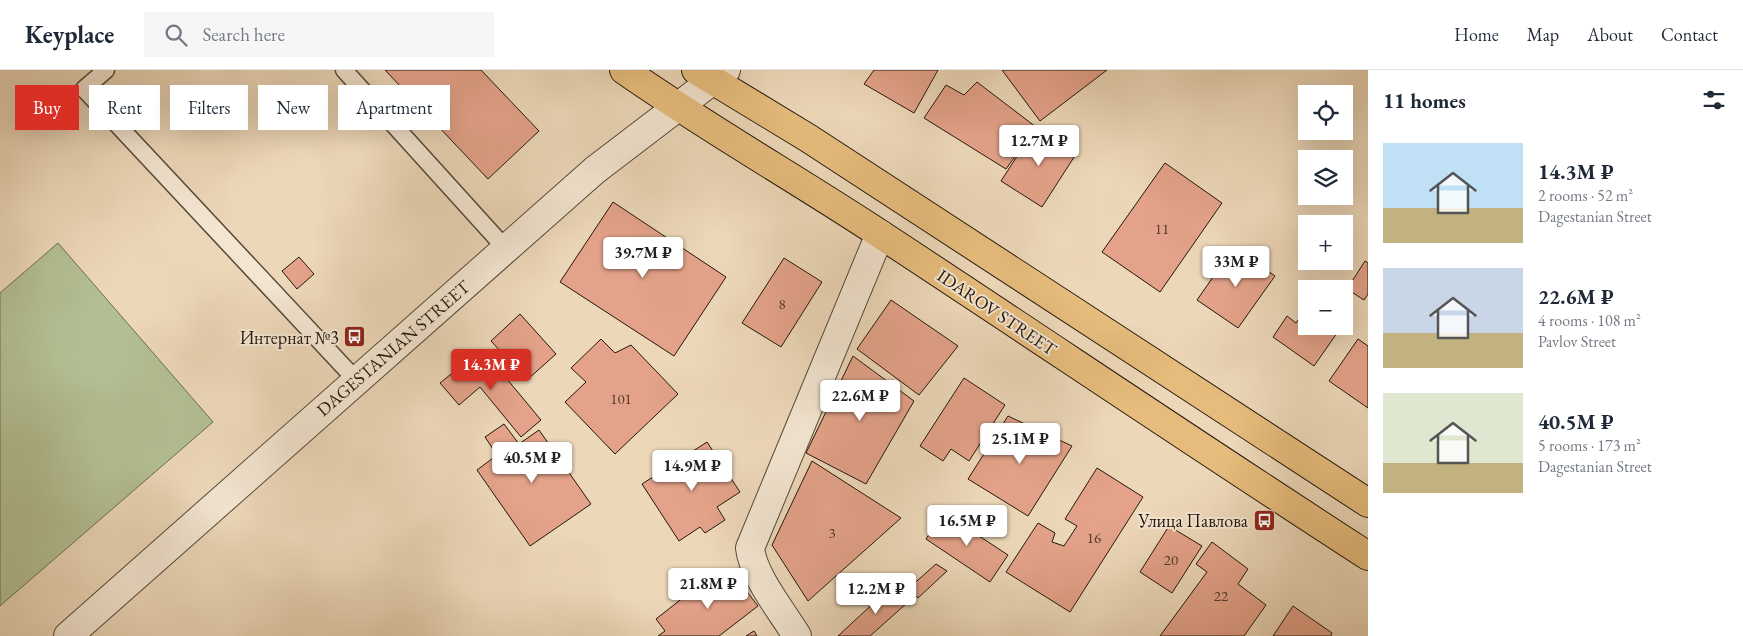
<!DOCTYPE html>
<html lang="en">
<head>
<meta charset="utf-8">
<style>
	:root { --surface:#fff; --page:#f6f6f7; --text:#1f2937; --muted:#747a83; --line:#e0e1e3; --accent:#d93025 }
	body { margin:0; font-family:"EB Garamond",serif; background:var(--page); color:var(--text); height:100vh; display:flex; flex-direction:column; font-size:19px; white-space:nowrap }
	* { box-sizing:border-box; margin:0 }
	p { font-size:16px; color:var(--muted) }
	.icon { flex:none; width:28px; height:28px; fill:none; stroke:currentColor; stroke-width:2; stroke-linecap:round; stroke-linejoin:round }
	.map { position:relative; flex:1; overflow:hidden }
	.side { display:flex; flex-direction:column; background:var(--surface); width:375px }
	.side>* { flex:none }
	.guide { position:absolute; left:15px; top:15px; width:475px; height:45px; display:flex; gap:10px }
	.fabs { position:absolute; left:1298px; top:15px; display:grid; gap:10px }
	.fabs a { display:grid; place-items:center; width:55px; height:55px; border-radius:0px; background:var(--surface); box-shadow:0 5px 20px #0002; font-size:25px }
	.price { position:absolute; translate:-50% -42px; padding:0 11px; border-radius:5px; background:#fff; color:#222; font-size:16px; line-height:32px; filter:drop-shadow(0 1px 2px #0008) }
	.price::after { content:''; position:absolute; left:50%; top:30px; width:15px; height:11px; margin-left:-8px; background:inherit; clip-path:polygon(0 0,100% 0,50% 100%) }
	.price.active { background:var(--accent); color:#fff }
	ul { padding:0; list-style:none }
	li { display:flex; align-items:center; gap:15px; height:125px; padding:0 15px }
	li span { display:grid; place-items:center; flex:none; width:140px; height:100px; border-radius:0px; color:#555 }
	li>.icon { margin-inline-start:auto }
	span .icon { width:60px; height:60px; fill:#fffc; stroke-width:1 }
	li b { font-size:21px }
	h2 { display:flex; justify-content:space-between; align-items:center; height:60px; padding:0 15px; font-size:21px }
	.pill { padding:0 18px; border-radius:0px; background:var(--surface); box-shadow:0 5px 20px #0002; font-size:18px; line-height:45px }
	.pill.active { background:var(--accent); color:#fff }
	header { display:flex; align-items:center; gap:30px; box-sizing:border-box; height:70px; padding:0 25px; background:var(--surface); border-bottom:1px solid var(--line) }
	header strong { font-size:24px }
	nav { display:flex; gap:28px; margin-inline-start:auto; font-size:18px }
	.search { width:350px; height:45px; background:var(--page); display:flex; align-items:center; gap:12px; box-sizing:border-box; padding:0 18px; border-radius:0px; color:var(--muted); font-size:19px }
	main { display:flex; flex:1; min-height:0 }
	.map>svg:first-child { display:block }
	.green { fill:#b3bf93; stroke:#6b6c50 }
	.building { fill:#e3a289; stroke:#23180d }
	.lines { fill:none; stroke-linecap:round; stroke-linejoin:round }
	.service-casing { stroke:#554838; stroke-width:19 }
	.minor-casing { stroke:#554838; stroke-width:30 }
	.tertiary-casing { stroke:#554838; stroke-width:30 }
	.primary-casing { stroke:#23180d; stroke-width:30 }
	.service { stroke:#f3e5d1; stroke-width:16 }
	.minor { stroke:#f3e5d1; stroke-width:28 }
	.tertiary { stroke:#f3e5d1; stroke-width:28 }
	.primary { stroke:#e6bc7c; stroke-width:28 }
	.labels { text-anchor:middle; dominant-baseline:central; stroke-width:4; stroke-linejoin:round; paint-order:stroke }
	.number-label { font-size:15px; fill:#533a2c }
	.street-label { font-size:18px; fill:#23180d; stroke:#f3e5d1 }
	.poi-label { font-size:18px; fill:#23180d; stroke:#f3e5d1; text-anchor:end }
</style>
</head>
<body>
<header>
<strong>Keyplace</strong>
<div class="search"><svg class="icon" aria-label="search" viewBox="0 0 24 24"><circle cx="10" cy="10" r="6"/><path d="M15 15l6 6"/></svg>Search here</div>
<nav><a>Home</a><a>Map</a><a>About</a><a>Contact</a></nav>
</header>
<main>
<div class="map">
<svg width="1368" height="566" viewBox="0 0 1368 566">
	<rect width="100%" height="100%" fill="#ecd7b8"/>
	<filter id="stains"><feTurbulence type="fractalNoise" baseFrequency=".004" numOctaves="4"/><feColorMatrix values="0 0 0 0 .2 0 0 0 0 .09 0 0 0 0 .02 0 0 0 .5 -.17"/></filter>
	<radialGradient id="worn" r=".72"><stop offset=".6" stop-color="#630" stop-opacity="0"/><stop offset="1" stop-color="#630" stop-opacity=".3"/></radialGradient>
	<path class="green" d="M 58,173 L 213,352 L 0,536 L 0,223 Z"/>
	<path class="building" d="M 385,0 L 481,0 L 539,61 L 488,109 Z
		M 874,0 L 938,0 L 914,43 L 864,14 Z
		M 1002,0 L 1107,0 L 1040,51 Z
		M 977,12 L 1036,57 L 1006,99 L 924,48 L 946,15 L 964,25 Z
		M 1036,57 L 1076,84 L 1042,137 L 1001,111 Z
		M 1165,93 L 1222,133 L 1160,222 L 1102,182 Z
		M 613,132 L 726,207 L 674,286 L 560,212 Z
		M 1234,177 L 1275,206 L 1238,258 L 1197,230 Z
		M 299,187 L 314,204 L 297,219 L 282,201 Z
		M 784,188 L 822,212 L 781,277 L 742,253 Z
		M 1365,191 L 1368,193 L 1368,224 L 1364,230 L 1347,219 Z
		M 891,230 L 958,276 L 919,325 L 857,279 Z
		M 1306,238 L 1306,256 L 1342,256 L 1314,296 L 1273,267 L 1287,246 L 1296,253 Z
		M 520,244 L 556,284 L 527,310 L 491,271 Z
		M 601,269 L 615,283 L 631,275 L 678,324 L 615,384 L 565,332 L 586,312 L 571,298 Z
		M 1358,269 L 1368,276 L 1368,338 L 1329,311 Z
		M 482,279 L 541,350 L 521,367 L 480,317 L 459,335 L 440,313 Z
		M 853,286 L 914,331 L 866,414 L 806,383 Z
		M 964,308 L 1005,335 L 969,391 L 951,379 L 943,391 L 920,376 Z
		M 1008,346 L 1072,376 L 1028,446 L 968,409 Z
		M 504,354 L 519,374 L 539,360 L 591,434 L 530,476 L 477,400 L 497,385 L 485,367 Z
		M 707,372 L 740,422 L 717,437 L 725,450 L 705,463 L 700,457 L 679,471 L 642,414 Z
		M 812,391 L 901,448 L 808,531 L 772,475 Z
		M 1097,398 L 1143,427 L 1070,542 L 1006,502 L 1038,453 L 1055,463 L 1052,472 L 1064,476 L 1077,456 L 1065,449 Z
		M 944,443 L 1008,485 L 990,512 L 926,469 Z
		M 1169,456 L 1202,476 L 1172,523 L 1140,502 Z
		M 1212,472 L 1248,499 L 1238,514 L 1266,535 L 1244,566 L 1160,566 L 1207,502 L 1196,494 Z
		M 936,494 L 947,501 L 918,528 L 909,518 Z
		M 732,502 L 758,536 L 719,566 L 658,566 L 665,561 L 656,549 L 698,516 L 704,523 Z
		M 892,516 L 907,533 L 870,566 L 838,566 Z
		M 1293,536 L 1332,563 L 1331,566 L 1273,566 Z
		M 754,561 L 757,566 L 746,566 Z"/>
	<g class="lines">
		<defs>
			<path id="service" d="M 106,0 L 84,19 L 357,311
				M 344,0 L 506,179"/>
			<path id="minor" d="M 797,566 C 782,541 753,506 750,478 L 880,164"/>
			<path id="tertiary" d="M 68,566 L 595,100 L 726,0"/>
			<path id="primary" d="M 624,0 C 707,58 795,108 880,164 C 1043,271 1204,380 1368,486
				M 696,0 L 808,68 L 1368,433"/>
		</defs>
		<use href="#service" class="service-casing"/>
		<use href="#minor" class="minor-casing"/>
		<use href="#tertiary" class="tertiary-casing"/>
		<use href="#primary" class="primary-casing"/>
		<use href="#service" class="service"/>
		<use href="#minor" class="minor"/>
		<use href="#tertiary" class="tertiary"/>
		<use href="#primary" class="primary"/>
	</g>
	<defs>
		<symbol id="bus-square" viewBox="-11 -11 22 22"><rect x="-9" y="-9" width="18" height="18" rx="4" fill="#8f2418" stroke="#f3e5d1"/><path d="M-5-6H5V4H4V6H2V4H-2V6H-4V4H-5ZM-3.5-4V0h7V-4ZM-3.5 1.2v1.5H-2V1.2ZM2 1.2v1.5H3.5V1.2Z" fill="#fff"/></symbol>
	</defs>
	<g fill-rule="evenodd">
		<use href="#bus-square" x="342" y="254" width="25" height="25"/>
		<use href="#bus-square" x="1252" y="438" width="25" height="25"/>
	</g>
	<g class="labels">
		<g class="number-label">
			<text x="1162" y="158">11</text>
			<text x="782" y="233">8</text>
			<text x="621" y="328">101</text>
			<text x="832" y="462">3</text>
			<text x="1094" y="467">16</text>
			<text x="1171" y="489">20</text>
			<text x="1221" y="525">22</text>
		</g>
		<g class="street-label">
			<text transform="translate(997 242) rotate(34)">IDAROV STREET</text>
			<text transform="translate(393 278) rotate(-41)">DAGESTANIAN STREET</text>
		</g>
		<g class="poi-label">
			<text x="339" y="267">Интернат №3</text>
			<text x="1248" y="450">Улица Павлова</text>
		</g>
	</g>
	<rect width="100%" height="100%" filter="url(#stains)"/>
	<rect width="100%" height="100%" fill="url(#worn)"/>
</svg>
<div class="fabs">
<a><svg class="icon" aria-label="locate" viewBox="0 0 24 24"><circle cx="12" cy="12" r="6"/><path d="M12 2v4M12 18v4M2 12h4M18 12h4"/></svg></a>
<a><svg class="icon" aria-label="layers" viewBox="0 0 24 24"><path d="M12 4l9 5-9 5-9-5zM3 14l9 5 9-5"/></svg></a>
<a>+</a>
<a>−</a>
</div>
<b class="price" style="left:1039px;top:97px">12.7M ₽</b>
<b class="price" style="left:643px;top:209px">39.7M ₽</b>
<b class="price" style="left:1236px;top:218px">33M ₽</b>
<b class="price active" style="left:491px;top:321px">14.3M ₽</b>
<b class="price" style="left:860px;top:352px">22.6M ₽</b>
<b class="price" style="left:1020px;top:395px">25.1M ₽</b>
<b class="price" style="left:532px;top:414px">40.5M ₽</b>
<b class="price" style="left:692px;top:422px">14.9M ₽</b>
<b class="price" style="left:967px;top:477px">16.5M ₽</b>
<b class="price" style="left:708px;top:540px">21.8M ₽</b>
<b class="price" style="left:876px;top:545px">12.2M ₽</b>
<div class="guide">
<a class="pill active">Buy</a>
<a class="pill">Rent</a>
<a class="pill">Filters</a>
<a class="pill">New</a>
<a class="pill">Apartment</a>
</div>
</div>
<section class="side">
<h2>11 homes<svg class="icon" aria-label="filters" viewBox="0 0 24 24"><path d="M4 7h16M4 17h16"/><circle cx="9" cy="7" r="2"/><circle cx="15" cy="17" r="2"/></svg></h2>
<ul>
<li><span style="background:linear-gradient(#bfe0f5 65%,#c2b280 0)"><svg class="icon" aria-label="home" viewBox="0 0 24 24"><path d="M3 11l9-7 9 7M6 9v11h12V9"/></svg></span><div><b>14.3M ₽</b><p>2 rooms · 52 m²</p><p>Dagestanian Street</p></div></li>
<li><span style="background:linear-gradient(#c9d6e8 65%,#c2b280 0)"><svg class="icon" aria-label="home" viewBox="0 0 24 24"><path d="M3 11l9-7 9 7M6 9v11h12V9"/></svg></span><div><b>22.6M ₽</b><p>4 rooms · 108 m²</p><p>Pavlov Street</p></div></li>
<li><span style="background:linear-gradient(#dfe7d0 70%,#c2b280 0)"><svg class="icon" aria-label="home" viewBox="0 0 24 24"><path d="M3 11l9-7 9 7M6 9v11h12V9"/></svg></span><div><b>40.5M ₽</b><p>5 rooms · 173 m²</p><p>Dagestanian Street</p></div></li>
</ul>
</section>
</main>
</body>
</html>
